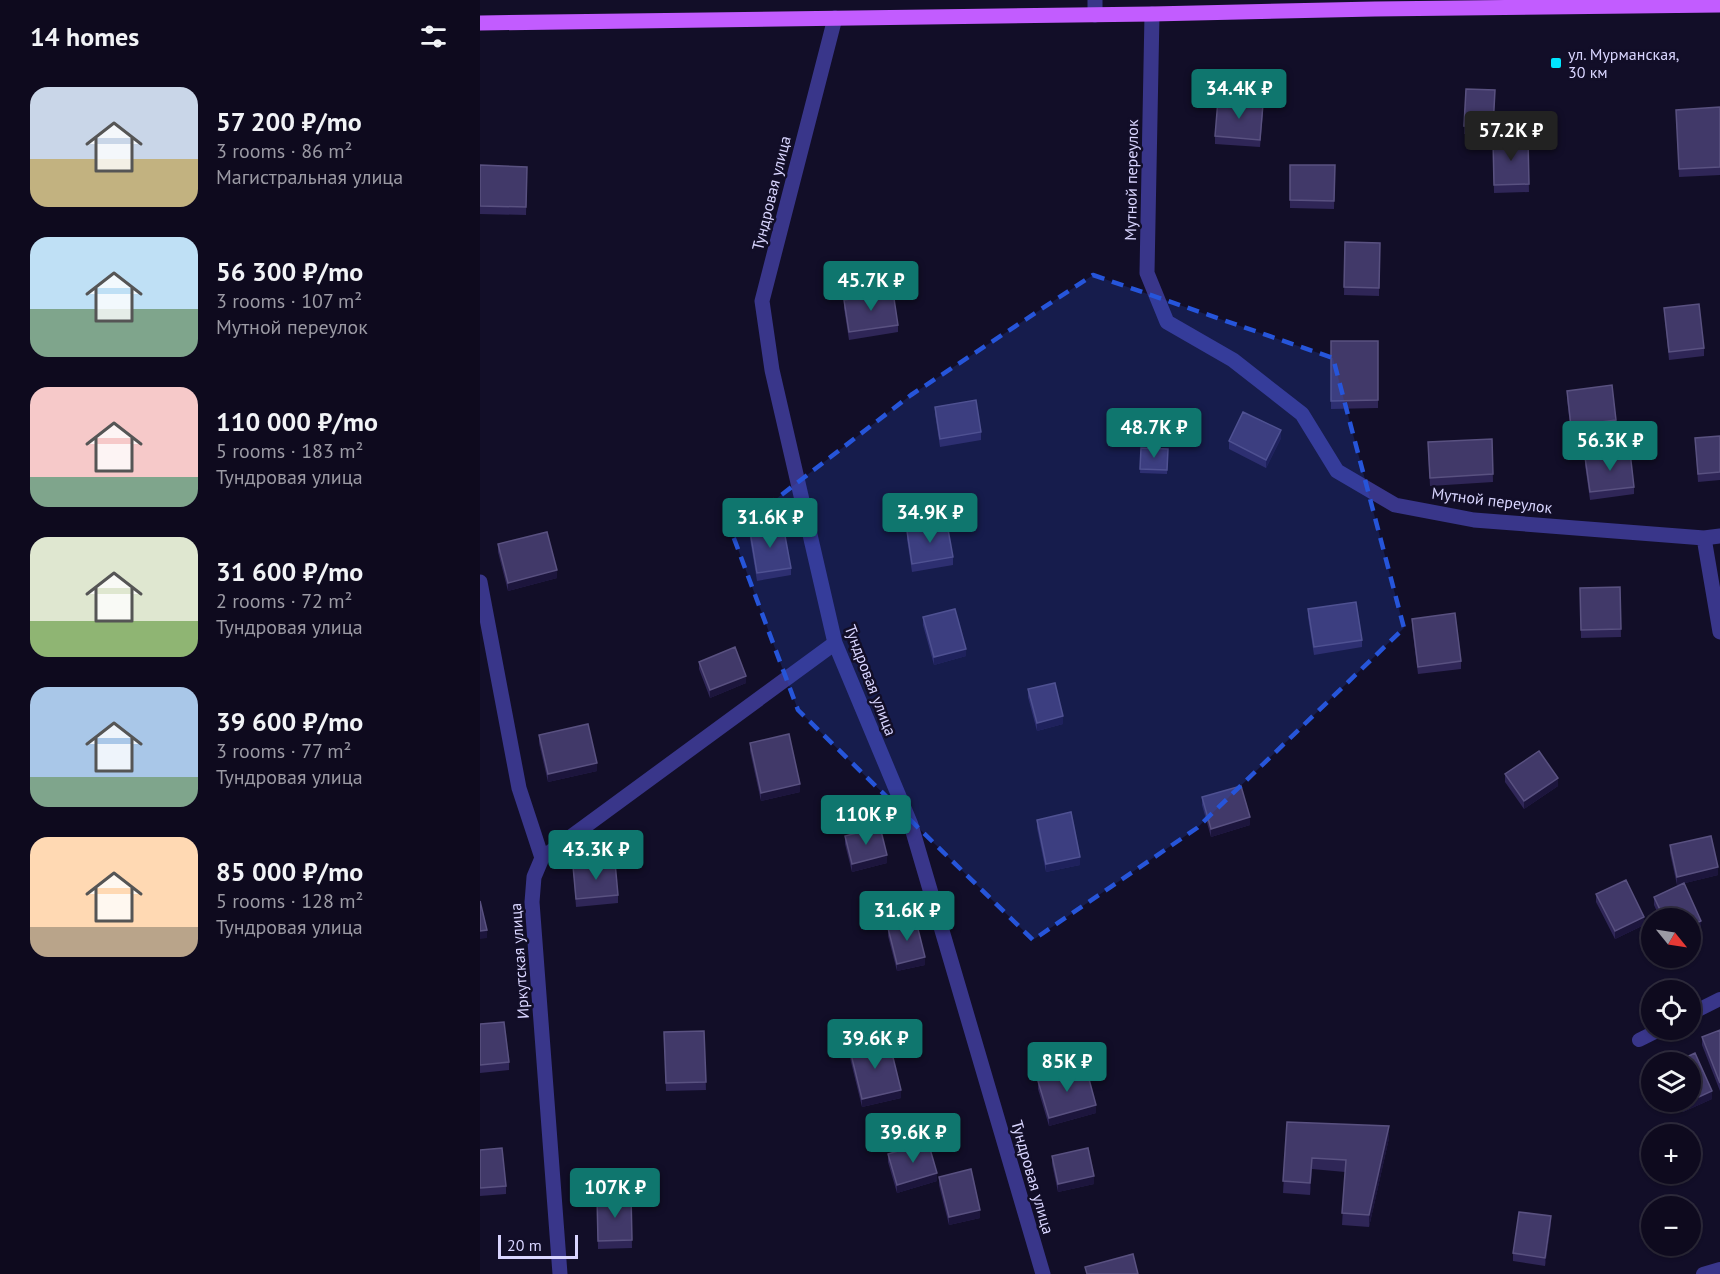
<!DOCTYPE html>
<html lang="en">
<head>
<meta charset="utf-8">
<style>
	:root { --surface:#0e0a1e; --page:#171327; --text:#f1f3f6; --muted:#9b9aa4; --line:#2e2b3c; --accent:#0f766e }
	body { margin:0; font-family:"PT Sans",sans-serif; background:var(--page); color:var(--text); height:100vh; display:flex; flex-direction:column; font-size:22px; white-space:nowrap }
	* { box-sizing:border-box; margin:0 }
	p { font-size:20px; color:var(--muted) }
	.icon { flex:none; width:33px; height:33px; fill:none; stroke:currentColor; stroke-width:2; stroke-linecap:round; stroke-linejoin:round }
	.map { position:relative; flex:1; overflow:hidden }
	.details { display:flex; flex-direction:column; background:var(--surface); width:480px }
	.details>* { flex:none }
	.needle { width:39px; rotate:120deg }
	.tools { position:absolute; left:1161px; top:908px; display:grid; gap:12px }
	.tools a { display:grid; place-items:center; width:60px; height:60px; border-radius:50%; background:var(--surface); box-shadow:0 2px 4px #0004,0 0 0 2px var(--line); font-size:30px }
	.scale { position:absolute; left:18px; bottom:15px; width:80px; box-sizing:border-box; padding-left:6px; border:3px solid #d9d5ff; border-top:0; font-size:16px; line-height:21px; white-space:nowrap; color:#d9d5ff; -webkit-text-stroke:4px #120e28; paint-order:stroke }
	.price { position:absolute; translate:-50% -51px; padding:0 14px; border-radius:6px; background:var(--accent); color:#fff; font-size:20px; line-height:39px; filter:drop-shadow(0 2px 3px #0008) }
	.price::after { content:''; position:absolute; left:50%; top:36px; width:18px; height:14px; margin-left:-9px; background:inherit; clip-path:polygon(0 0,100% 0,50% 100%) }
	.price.on { background:#222; color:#fff }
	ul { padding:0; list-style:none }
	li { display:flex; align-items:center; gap:18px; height:150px; padding:0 30px }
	li span { display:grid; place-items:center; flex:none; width:168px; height:120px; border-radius:18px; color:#555 }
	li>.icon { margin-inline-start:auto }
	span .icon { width:72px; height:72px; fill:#fffc; stroke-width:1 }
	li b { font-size:26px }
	h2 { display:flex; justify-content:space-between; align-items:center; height:72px; padding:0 30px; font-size:26px }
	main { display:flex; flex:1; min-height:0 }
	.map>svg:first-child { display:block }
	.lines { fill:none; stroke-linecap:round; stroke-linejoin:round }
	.service { stroke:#39368a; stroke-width:14 }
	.minor { stroke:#39368a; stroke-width:15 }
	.primary { stroke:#c25cff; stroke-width:15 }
	.wall { fill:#2f2657 }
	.shaded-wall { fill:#1c153c }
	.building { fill:#413969; stroke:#595180; stroke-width:1.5 }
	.marked { fill:#2655da; fill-opacity:0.2; stroke:#2655da; stroke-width:4.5; stroke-dasharray:12 8; stroke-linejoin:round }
	.poi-dot { fill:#01e6ff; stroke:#120e28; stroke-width:2 }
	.labels { text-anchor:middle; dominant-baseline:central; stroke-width:5; stroke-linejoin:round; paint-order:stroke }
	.poi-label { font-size:16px; fill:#d9d5ff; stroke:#120e28; text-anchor:start }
	.street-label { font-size:16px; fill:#d9d5ff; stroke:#120e28 }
</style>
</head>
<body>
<main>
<section class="details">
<h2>14 homes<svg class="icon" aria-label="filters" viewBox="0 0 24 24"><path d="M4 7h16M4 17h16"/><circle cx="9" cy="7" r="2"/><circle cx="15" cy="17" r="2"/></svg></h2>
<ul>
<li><span style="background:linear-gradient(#c9d6e8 60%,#c2b280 0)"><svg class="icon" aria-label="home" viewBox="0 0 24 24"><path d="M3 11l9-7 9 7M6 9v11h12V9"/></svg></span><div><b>57 200 ₽/mo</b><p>3 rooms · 86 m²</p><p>Магистральная улица</p></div></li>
<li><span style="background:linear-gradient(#bfe0f5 60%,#7fa58c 0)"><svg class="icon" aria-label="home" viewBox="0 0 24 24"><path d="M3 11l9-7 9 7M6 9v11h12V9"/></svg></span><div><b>56 300 ₽/mo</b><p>3 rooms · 107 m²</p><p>Мутной переулок</p></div></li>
<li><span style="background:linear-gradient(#f6c9c9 75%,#7fa58c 0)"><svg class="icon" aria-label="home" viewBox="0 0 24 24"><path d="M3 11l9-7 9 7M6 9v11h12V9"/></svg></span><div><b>110 000 ₽/mo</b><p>5 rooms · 183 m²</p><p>Тундровая улица</p></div></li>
<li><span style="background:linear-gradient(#dfe7d0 70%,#8fb573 0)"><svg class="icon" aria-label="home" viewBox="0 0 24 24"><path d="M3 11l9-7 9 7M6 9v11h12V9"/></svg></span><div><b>31 600 ₽/mo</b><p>2 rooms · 72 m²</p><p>Тундровая улица</p></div></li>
<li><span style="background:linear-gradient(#a9c7e8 75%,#7fa58c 0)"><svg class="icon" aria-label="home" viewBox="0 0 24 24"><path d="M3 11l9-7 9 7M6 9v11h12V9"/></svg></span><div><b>39 600 ₽/mo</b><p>3 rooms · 77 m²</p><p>Тундровая улица</p></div></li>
<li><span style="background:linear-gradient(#ffd9b3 75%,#b9a48a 0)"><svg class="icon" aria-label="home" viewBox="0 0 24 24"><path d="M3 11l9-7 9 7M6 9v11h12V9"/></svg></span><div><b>85 000 ₽/mo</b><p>5 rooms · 128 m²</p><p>Тундровая улица</p></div></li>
</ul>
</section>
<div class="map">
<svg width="1240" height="1274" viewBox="0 0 1240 1274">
	<rect width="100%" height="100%" fill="#120e28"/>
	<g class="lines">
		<path class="service" d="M 1210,1014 L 1240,999
			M 1159,1040 L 1181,1029
			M 1223,1274 L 1240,1269"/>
		<path class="minor" d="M 615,0 L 615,15
			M 672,14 L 667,273 L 687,322 L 753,360 L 822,414 L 857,471 L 915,505 L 994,520 L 1224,538 L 1240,536
			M 355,18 L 282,301 L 292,370 L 355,643 L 431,825 L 563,1274
			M 1224,538 L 1240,632
			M 0,582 L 39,788 L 62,858 L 54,877 L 52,902 L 80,1274
			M 62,858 L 355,643"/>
		<path class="primary" d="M 0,23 L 672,14 L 895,9 L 1240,5"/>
	</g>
	<path class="wall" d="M 986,89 L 1015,90 L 1013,135 L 984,134 Z
		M 1240,107 L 1240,175 L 1199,177 L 1196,110 Z
		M 783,112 L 780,147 L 735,144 L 735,136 Z
		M 1048,139 L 1049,192 L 1014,193 L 1013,140 Z
		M 0,165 L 47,167 L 46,215 L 0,214 Z
		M 810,165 L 855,165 L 854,209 L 810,208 Z
		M 865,242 L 900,243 L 899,296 L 864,295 Z
		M 364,300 L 418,325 L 418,332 L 369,340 L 364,308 Z
		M 1184,308 L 1224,348 L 1224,356 L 1189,360 Z
		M 851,341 L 898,341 L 898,408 L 851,409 Z
		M 1087,391 L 1136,420 L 1136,428 L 1091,434 L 1087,399 Z
		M 455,407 L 501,432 L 501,440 L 460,447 L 455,414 Z
		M 1240,436 L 1240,480 L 1218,482 L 1215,438 Z
		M 801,438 L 786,468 L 749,449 L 749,441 Z
		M 1012,439 L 1013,482 L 950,486 L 948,450 Z
		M 661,448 L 688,449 L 687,474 L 660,473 Z
		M 1105,457 L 1154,487 L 1154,494 L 1110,500 L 1105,465 Z
		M 270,531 L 311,568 L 311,575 L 277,581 L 270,539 Z
		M 427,531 L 473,557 L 473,565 L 432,572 L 427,539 Z
		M 18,544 L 77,578 L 28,591 L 18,552 Z
		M 1140,587 L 1141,637 L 1101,638 L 1100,588 Z
		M 828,609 L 882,640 L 882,647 L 834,655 L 828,617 Z
		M 443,617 L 486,656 L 454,665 L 443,625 Z
		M 932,619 L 981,661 L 981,669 L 938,674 L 932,627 Z
		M 219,662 L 266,683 L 230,698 L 219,669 Z
		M 548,689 L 583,724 L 557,731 L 548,697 Z
		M 59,735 L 117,771 L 68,782 L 59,743 Z
		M 270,743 L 320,792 L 281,801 L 270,751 Z
		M 1025,774 L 1078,786 L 1044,809 L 1025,782 Z
		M 722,797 L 770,825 L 731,837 L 722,805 Z
		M 557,820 L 600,865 L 566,872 L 557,828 Z
		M 365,836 L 407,863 L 372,872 L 365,844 Z
		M 1190,845 L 1238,875 L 1197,885 L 1190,853 Z
		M 93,866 L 138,895 L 138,903 L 96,907 Z
		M 1204,883 L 1221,921 L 1221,929 L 1210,934 L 1210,918 L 1180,918 L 1174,905 L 1174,897 Z
		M 1116,894 L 1164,925 L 1135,939 L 1116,902 Z
		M 408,928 L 445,965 L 417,971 L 408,936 Z
		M 0,1024 L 29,1062 L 29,1070 L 0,1073 Z
		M 1240,1030 L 1240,1091 L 1222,1045 L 1222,1037 Z
		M 224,1031 L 226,1090 L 186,1091 L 184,1032 Z
		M 370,1050 L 421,1098 L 382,1107 L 370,1058 Z
		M 558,1081 L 616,1113 L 569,1126 L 558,1089 Z
		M 1232,1099 L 1203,1112 L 1198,1101 L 1210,1101 Z
		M 807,1122 L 909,1138 L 889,1227 L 862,1225 L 865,1172 L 832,1169 L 830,1195 L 803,1193 Z
		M 0,1150 L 26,1186 L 26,1194 L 0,1196 Z
		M 408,1154 L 457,1181 L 417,1193 L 408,1162 Z
		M 572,1156 L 614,1184 L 578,1192 L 572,1164 Z
		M 459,1177 L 500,1218 L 469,1225 L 459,1185 Z
		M 151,1196 L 152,1248 L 118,1249 L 117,1197 Z
		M 1071,1224 L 1065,1266 L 1033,1261 L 1033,1253 Z"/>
	<path class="shaded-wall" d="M 801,430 L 801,438 L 786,468 L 786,460 Z
		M 77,570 L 77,578 L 28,591 L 28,583 Z
		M 486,649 L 486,656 L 454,665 L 454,657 Z
		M 266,676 L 266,683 L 230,698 L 230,690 Z
		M 583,716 L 583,724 L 557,731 L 557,723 Z
		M 117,763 L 117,771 L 68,782 L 68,774 Z
		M 1078,778 L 1078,786 L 1044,809 L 1044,801 Z
		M 320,784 L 320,792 L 281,801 L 281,793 Z
		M 770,817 L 770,825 L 731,837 L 731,829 Z
		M 407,855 L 407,863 L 372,872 L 372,864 Z
		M 600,857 L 600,865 L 566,872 L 566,864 Z
		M 1238,867 L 1238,875 L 1197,885 L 1197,877 Z
		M 1164,917 L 1164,925 L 1135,939 L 1135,931 Z
		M 1221,921 L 1221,929 L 1210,934 L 1210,926 Z
		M 7,930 L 7,938 L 0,939 L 0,931 Z
		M 445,957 L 445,965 L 417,971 L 417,964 Z
		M 421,1090 L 421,1098 L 382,1107 L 382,1099 Z
		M 1232,1091 L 1232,1099 L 1203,1112 L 1203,1104 Z
		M 616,1105 L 616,1113 L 569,1126 L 569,1118 Z
		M 909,1126 L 909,1138 L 889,1227 L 889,1215 Z
		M 832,1158 L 832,1169 L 830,1195 L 830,1183 Z
		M 457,1173 L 457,1181 L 417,1193 L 417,1185 Z
		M 614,1176 L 614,1184 L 578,1192 L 578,1184 Z
		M 500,1210 L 500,1218 L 469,1225 L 469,1217 Z
		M 1071,1216 L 1071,1224 L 1065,1266 L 1065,1258 Z"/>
	<path class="building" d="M 986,89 L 1015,90 L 1013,127 L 984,126 Z
		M 738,100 L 783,104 L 780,140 L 735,136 Z
		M 1240,107 L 1240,167 L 1199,169 L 1196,110 Z
		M 1048,139 L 1049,184 L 1014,185 L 1013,140 Z
		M 0,165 L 47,167 L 46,207 L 0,206 Z
		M 810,165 L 855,165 L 854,201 L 810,200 Z
		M 865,242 L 900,243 L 899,288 L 864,287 Z
		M 413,292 L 418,325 L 369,332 L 364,300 Z
		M 1219,304 L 1224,348 L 1189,352 L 1184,308 Z
		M 851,341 L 898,341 L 898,400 L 851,401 Z
		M 1132,385 L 1136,420 L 1091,426 L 1087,391 Z
		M 496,400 L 501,432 L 460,439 L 455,407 Z
		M 763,412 L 801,430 L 786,460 L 749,441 Z
		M 1240,436 L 1240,472 L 1218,474 L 1215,438 Z
		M 1012,439 L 1013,474 L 950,478 L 948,442 Z
		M 661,448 L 688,449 L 687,470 L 660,469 Z
		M 1150,452 L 1154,487 L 1110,492 L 1105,457 Z
		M 467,524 L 473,557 L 432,564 L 427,531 Z
		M 303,525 L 311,568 L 277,573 L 270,531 Z
		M 67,532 L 77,570 L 28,583 L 18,544 Z
		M 1140,587 L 1141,629 L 1101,630 L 1100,588 Z
		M 876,602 L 882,640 L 834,647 L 828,609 Z
		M 475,609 L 486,649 L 454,657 L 443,617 Z
		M 975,613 L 981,661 L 938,667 L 932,619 Z
		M 255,647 L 266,676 L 230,690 L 219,662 Z
		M 575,683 L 583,716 L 557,723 L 548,689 Z
		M 108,724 L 117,763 L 68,774 L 59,735 Z
		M 309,734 L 320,784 L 281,793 L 270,743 Z
		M 1059,751 L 1078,778 L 1044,801 L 1025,774 Z
		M 761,786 L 770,817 L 731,829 L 722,797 Z
		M 591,812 L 600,857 L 566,864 L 557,820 Z
		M 400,827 L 407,855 L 372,864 L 365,836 Z
		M 1231,836 L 1238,867 L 1197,877 L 1190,845 Z
		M 135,862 L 138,895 L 96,899 L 93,866 Z
		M 1146,880 L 1164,917 L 1135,931 L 1116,894 Z
		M 1204,883 L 1221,921 L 1210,926 L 1210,918 L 1184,918 L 1174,897 Z
		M 0,901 L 7,930 L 0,931 Z
		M 436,921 L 445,957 L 417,964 L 408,928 Z
		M 24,1022 L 29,1062 L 0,1065 L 0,1024 Z
		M 1240,1030 L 1240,1083 L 1222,1037 Z
		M 224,1031 L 226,1082 L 186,1083 L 184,1032 Z
		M 409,1041 L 421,1090 L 382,1099 L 370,1050 Z
		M 1215,1053 L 1232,1091 L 1210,1101 L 1210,1062 L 1196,1062 Z
		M 606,1068 L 616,1105 L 569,1118 L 558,1081 Z
		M 1201,1101 L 1210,1101 L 1203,1104 Z
		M 807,1122 L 909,1126 L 889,1215 L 862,1213 L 866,1160 L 832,1158 L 830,1183 L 803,1181 Z
		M 448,1142 L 457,1173 L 417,1185 L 408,1154 Z
		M 22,1148 L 26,1186 L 0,1188 L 0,1150 Z
		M 608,1148 L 614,1176 L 578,1184 L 572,1156 Z
		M 491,1169 L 500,1210 L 469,1217 L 459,1177 Z
		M 151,1196 L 152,1240 L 118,1241 L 117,1197 Z
		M 1039,1212 L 1071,1216 L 1065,1258 L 1033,1253 Z
		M 653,1254 L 658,1274 L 607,1274 L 605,1267 Z"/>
	<path class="marked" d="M 613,275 L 853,358 L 924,628 L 717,828 L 553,940 L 318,710 L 252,533 L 431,395 Z"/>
	<rect class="poi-dot" x="1070" y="57" width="12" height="12" rx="3"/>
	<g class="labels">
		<g class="poi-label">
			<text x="1088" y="54">ул. Мурманская,<tspan x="1088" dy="18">30 км</tspan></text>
		</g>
		<g class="street-label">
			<text transform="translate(651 180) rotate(-89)">Мутной переулок</text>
			<text transform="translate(291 193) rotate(-76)">Тундровая улица</text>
			<text transform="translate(1012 500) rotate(7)">Мутной переулок</text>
			<text transform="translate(391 680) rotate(69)">Тундровая улица</text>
			<text transform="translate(39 961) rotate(-94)">Иркутская улица</text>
			<text transform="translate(553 1177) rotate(74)">Тундровая улица</text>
		</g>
	</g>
</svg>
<div class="tools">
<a><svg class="needle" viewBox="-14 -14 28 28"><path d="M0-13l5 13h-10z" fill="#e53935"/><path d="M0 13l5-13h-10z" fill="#9b9aa4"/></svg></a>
<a><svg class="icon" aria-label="locate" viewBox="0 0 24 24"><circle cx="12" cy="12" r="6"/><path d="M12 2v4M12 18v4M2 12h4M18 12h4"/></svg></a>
<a><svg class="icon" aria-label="layers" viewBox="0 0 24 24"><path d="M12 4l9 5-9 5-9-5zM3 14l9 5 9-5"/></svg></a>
<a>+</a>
<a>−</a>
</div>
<div class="scale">20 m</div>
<b class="price" style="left:759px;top:120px">34.4K ₽</b>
<b class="price on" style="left:1031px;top:162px">57.2K ₽</b>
<b class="price" style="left:391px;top:312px">45.7K ₽</b>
<b class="price" style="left:674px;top:459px">48.7K ₽</b>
<b class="price" style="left:1130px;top:472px">56.3K ₽</b>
<b class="price" style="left:450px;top:544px">34.9K ₽</b>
<b class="price" style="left:290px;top:549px">31.6K ₽</b>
<b class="price" style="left:386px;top:846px">110K ₽</b>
<b class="price" style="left:116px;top:881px">43.3K ₽</b>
<b class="price" style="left:427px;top:942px">31.6K ₽</b>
<b class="price" style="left:395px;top:1070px">39.6K ₽</b>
<b class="price" style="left:587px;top:1093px">85K ₽</b>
<b class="price" style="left:433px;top:1164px">39.6K ₽</b>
<b class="price" style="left:135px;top:1219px">107K ₽</b>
</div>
</main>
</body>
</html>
